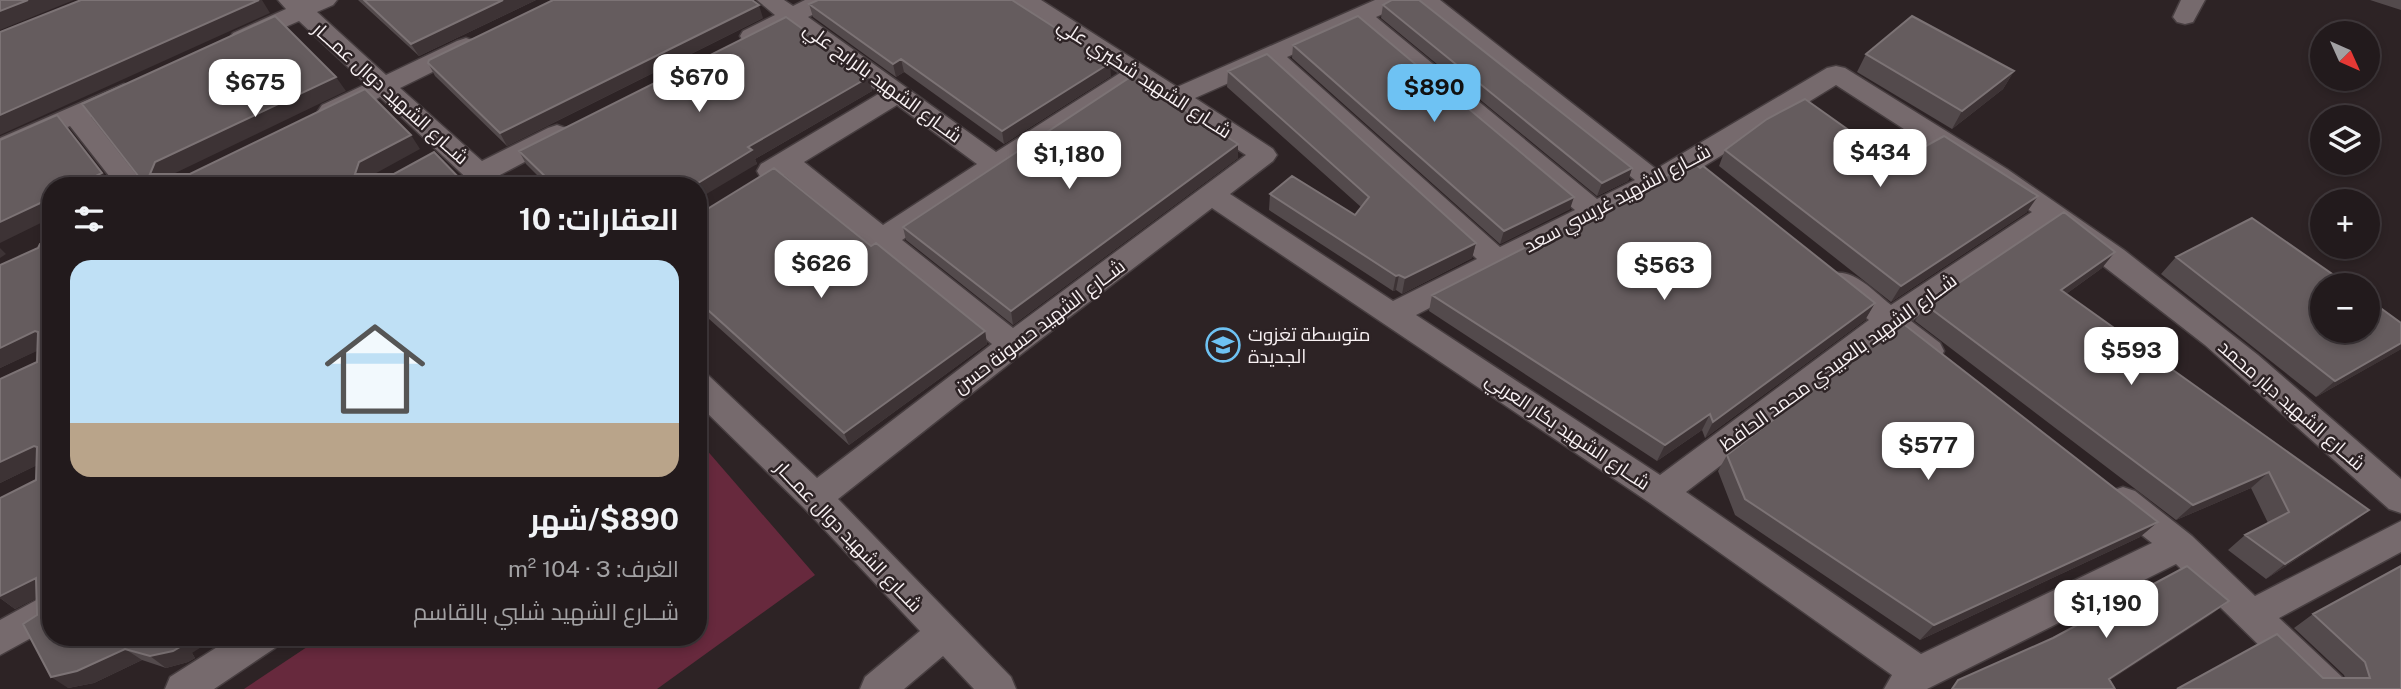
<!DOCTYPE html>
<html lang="ar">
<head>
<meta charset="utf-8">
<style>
	:root { --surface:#221a1c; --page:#2e2729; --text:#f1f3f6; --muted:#a2a1a3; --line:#3f383b; --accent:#6ec2f3 }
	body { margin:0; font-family:"Public Sans",Cairo,sans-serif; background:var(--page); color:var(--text); direction:rtl; height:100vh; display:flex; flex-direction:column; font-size:26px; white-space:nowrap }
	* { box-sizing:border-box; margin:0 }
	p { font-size:23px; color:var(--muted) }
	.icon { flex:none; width:38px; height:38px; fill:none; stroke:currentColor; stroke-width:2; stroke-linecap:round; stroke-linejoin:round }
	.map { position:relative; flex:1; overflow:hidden; direction:ltr }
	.details { position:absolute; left:42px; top:177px; width:665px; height:469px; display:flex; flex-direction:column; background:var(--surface); border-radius:28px; box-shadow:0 4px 10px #0003,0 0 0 2px var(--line); direction:rtl }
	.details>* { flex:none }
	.needle { width:46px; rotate:135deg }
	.tools { position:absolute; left:2310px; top:21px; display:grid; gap:14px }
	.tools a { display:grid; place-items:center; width:70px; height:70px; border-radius:50%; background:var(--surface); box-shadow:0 4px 10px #0003,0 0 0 2px var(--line); font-size:35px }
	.price { position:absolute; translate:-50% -60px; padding:0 16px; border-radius:14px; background:#fff; color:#222; font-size:23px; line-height:46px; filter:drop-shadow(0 2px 4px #0008) }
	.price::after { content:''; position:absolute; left:50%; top:42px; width:21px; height:16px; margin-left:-10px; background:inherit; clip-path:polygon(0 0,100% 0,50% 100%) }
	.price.current { background:var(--accent); color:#111 }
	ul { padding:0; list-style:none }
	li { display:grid; align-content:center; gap:14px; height:371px; padding:0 28px }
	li+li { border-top:2px solid var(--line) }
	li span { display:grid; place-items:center; height:217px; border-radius:21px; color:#555 }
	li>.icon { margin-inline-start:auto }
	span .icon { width:126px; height:126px; fill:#fffc; stroke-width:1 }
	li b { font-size:30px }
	h2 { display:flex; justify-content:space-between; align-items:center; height:84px; padding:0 28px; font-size:30px }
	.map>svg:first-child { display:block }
	.green { fill:#67293d }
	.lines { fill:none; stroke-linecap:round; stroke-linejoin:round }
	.street-casing { stroke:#473e40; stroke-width:3 }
	.street { fill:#766a6d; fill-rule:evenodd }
	.wall { fill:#534a4c }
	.shaded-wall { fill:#3d3335 }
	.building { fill:#655c5e; stroke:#7c7375; stroke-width:2 }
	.labels { text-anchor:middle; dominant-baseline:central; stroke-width:5; stroke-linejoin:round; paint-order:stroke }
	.street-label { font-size:19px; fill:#f8f1f3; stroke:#2d2325 }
	.poi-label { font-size:19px; fill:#f8f1f3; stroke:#2d2325; text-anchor:start }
</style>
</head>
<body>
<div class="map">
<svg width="2401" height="689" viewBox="0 0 2401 689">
	<rect width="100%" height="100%" fill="#2d2325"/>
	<path class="green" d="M 698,440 L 815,575 L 657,689 L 244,689 L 322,637 L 698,637 Z"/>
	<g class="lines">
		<defs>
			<path id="street" d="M 278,0 L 337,0 L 333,5 L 317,12 L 386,75 L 457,41 L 466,38 L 475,41 L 478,46 L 475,51 L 400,88 L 482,161 L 548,128 L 557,125 L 566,128 L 570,134 L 566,140 L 498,176 L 505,186 L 475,186 L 380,97 C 363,106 341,122 322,117 L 318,111 L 322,105 L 366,84 L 299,21 L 242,46 L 233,43 L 230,38 L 233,33 L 286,9 Z
				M 757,0 L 784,0 L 793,6 L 805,0 L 836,0 L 832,5 L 808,17 L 996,152 L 1120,73 L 1017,5 L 1013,0 L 1041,0 L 1177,87 L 1375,0 L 1407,0 L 1403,5 L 1376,17 L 1597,199 L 1635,180 L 1413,0 L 1440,0 L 1656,169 L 1827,68 L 1836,66 L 1845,68 L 2007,169 L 2124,250 L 2258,355 L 2401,479 L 2401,513 L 2389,509 L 2205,345 L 2052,226 L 1911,321 L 1940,343 L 1944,351 L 1940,359 C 1919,366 1905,349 1890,336 L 1686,492 L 1921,654 L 2152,543 L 2111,511 L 2107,501 L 2111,491 L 2123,487 L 2135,491 L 2192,536 L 2255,596 L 2401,521 L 2401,552 L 2279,618 L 2342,677 L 2347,689 L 2304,689 L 2176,564 L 1927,689 L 1884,689 L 1892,675 L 1650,503 L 1212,208 L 1024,352 L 838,499 L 1011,677 L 1016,689 L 974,689 L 943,656 L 904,689 L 860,689 L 865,677 L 920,631 L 804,508 L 698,404 L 698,373 L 709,376 L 817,478 L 992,344 L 784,175 L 770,180 L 761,178 L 757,171 L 761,164 L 880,93 L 790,27 C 775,34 760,46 743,41 L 740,36 L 743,31 L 775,15 ZM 1357,26 L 1575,210 L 1500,247 L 1287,57 ZM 1267,66 L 1477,259 L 1393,301 L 1230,194 L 1273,161 L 1277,155 L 1273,149 L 1195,98 ZM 1137,84 L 1246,155 L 1013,328 L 902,240 ZM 1836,85 L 2032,212 L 1891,305 C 1874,292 1853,267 1831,274 L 1827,282 L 1831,290 L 1869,320 L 1660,475 L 1416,315 L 1701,168 ZM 897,105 L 977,164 L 883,225 L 804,162 Z
				M 2181,0 L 2205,0 L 2193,22 L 2185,24 L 2177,22 L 2173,17 Z
				M 124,84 L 133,86 L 137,92 L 133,98 L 91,117 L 145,186 L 117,186 L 70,126 L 0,157 L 0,138 Z
				M 51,592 L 51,627 L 0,655 L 0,620 Z
				M 233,637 L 281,637 L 275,648 L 214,689 L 165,689 L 170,677 Z"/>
		</defs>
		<use href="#street" class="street-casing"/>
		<use href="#street" class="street"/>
	</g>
	<path class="wall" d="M 358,0 L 536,0 L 419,56 Z
		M 2370,0 L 2401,0 L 2401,10 Z
		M 809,4 L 1111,76 L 1004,144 L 904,72 L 896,77 L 813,17 Z
		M 1383,5 L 1632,168 L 1628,181 L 1597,196 L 1381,18 Z
		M 763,18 L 507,146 L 435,76 L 428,63 Z
		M 1293,45 L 1570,209 L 1500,244 L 1292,58 Z
		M 1866,54 L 2014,71 L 2003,89 L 1952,129 L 1857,72 Z
		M 1228,71 L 1476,243 L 1472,258 L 1402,294 L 1396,290 L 1393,291 L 1269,210 L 1270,194 L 1355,215 L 1361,207 L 1227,87 Z
		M 869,77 L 872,91 L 755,159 L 757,164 L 698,186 L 548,186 L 526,164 L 519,151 Z
		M 1238,144 L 1238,158 L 1013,325 L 906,240 L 903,227 Z
		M 1725,150 L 2027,212 L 1891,302 L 1719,166 Z
		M 698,212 L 871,246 L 985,331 L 987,344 L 849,445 L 698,309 Z
		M 38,248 L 51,637 L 192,653 L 195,658 L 188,662 L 166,668 L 142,660 L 94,683 L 68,688 L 37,615 L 36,598 L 15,609 L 0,598 L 0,498 L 36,480 L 37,465 L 0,483 L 0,379 L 37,362 L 38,350 L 0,368 L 0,265 Z
		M 2176,257 L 2401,323 L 2401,349 L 2316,397 L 2161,274 Z
		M 2102,268 L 2066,294 L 2369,510 L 2349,525 L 2266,579 L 2228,550 L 2245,535 L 2268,523 L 2251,488 L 2176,520 L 1915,321 L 1926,305 Z
		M 1432,295 L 1875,303 L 1865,320 L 1705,438 L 1702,430 L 1657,461 L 1429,311 Z
		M 1727,455 L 2140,537 L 1920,640 L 1735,515 L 1718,471 Z
		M 2313,614 L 2401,689 L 2323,678 L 2345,678 L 2344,675 L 2294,628 Z"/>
	<path class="shaded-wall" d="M 28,0 L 74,0 L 0,30 L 0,11 Z
		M 259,0 L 262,0 L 270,13 L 0,135 L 0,115 Z
		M 503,0 L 536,0 L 419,56 L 411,44 Z
		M 759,5 L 763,18 L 507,146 L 500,133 Z
		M 901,59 L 904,72 L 896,77 L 893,64 Z
		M 1110,63 L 1111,76 L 1004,144 L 1002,131 Z
		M 2014,71 L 2003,89 L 1952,129 L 1962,111 Z
		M 336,77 L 346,91 L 167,177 L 150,174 L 155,162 Z
		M 869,77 L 872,91 L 755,159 L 757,164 L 698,199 L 698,186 L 693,186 L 748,147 Z
		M 57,115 L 69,129 L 113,186 L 76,186 Z
		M 411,135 L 420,149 L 369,177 L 355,174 L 359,162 Z
		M 1238,144 L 1238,158 L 1013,325 L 1011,311 Z
		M 1632,168 L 1628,181 L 1597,196 L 1602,183 Z
		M 2038,196 L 2027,212 L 1891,302 L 1901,286 Z
		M 1574,197 L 1570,209 L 1500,244 L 1504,231 Z
		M 51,198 L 51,218 L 0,243 L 0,222 Z
		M 1476,243 L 1472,258 L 1402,294 L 1405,278 Z
		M 0,248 L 6,254 L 0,258 Z
		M 2115,252 L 2102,268 L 2048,307 L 2061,290 Z
		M 1399,275 L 1396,290 L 1393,291 L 1396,276 Z
		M 1875,303 L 1865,320 L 1705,438 L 1713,422 Z
		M 35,331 L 50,345 L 0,368 L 0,348 Z
		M 985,331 L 987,344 L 849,445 L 844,433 Z
		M 2401,343 L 2401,349 L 2398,351 L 2316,397 L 2335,381 Z
		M 1710,414 L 1702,430 L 1657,461 L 1665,445 Z
		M 34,446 L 50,459 L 0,483 L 0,462 Z
		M 2269,472 L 2251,488 L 2176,520 L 2193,505 Z
		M 2369,510 L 2349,525 L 2266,579 L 2285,564 Z
		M 2158,522 L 2140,537 L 1920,640 L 1934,625 Z
		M 36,578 L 51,591 L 15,609 L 0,598 L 0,596 Z
		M 2229,601 L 2211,615 L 2097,689 L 2109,679 Z
		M 184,637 L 217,637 L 192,653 L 195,658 L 188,662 L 166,668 L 150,656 Z
		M 125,649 L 142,660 L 94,683 L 68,688 L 51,677 Z"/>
	<path class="building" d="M 0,0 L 28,0 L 0,11 Z
		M 81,0 L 259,0 L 0,115 L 0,32 Z
		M 364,0 L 503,0 L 411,44 Z
		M 553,0 L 752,0 L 759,5 L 500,133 L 428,63 L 429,60 Z
		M 818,0 L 1012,0 L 1110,63 L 1002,131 L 901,59 L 893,64 L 809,4 Z
		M 1392,0 L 1419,0 L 1632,168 L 1602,183 L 1383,5 Z
		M 275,16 L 336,77 L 155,162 L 150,174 L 190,174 L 365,89 L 411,135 L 359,162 L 355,174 L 394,174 L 434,152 L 467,186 L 146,186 L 82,104 Z
		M 1358,16 L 1574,197 L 1504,231 L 1293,45 Z
		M 1912,16 L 2014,71 L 1962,111 L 1866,54 Z
		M 786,17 L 869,77 L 748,147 L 752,150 L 693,186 L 555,186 L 519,151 Z
		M 1267,54 L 1476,243 L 1405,278 L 1399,275 L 1396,276 L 1270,194 L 1292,176 L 1355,215 L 1369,197 L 1228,71 Z
		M 1132,76 L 1238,144 L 1011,311 L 903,227 Z
		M 1805,99 L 1895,163 L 1944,136 L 2038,196 L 1901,286 L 1725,150 L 1767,119 Z
		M 57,115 L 102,173 L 76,186 L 51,186 L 51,198 L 0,222 L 0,140 Z
		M 1693,162 L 1700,168 L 1703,166 L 1875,303 L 1713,422 L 1710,414 L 1665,445 L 1432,295 Z
		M 774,168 L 871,246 L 876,243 L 985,331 L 844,433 L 698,301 L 698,212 L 704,211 Z
		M 2064,212 L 2115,252 L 2061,290 L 2369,510 L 2285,564 L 2245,535 L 2289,512 L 2269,472 L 2193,505 L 1926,305 Z
		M 2252,218 L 2348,285 L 2322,285 L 2322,331 L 2368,331 L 2368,299 L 2401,323 L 2401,343 L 2335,381 L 2176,257 Z
		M 40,244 L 51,245 L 51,637 L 184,637 L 177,642 L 180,647 L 173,651 L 150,656 L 125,649 L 77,671 L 51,677 L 23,624 L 37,615 L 36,578 L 0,596 L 0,498 L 36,480 L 37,447 L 34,446 L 0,462 L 0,379 L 37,362 L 38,332 L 35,331 L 0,348 L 0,265 L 38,248 Z
		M 1901,322 L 2158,522 L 1934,625 L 1745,499 L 1727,455 Z
		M 2187,566 L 2229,601 L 2109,679 L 2115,689 L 1952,689 L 1958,680 L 2053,638 Z
		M 2401,566 L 2401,689 L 2177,689 L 2277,634 L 2323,678 L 2370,678 L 2365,662 L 2313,614 Z"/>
	<defs>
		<symbol id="school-ring" viewBox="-11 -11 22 22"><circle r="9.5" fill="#2d2325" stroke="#6ec2f3" stroke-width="1.5"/><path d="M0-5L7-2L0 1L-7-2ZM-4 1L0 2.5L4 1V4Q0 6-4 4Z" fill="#6ec2f3"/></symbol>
	</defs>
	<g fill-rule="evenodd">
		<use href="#school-ring" x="1204" y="326" width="38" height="38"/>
	</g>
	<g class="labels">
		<g class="street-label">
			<text transform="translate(1145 78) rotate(33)">شــارع الشهيد شكيري علي</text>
			<text transform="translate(883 82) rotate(36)">شــارع الشهيد بالرابح علي</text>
			<text transform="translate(391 93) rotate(42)">شــارع الشهيد دوال عمـــار</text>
			<text transform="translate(1617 198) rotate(-28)">شــارع الشهيد غريسي سعد</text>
			<text transform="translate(1039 326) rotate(-37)">شــارع الشهيد حسونة حسن</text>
			<text transform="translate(1838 362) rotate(-36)">شــارع الشهيد بالعبيدي محمد الحافظ</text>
			<text transform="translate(2292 405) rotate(41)">شــارع الشهيد دبار محمد</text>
			<text transform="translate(1568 431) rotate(34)">شــارع الشهيد بكار العربي</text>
			<text transform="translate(849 536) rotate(46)">شــارع الشهيد دوال عمـــار</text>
		</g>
		<g class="poi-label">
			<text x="1248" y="334">متوسطة تغزوت<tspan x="1248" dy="22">الجديدة</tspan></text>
		</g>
	</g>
</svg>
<div class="tools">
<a><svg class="needle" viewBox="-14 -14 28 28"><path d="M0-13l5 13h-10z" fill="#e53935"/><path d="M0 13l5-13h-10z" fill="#a2a1a3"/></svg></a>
<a><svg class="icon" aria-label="layers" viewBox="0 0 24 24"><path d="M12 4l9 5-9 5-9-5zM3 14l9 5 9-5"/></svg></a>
<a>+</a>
<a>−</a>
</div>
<b class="price" style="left:699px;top:114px">$670</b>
<b class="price" style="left:255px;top:119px">$675</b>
<b class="price current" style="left:1434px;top:124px">$890</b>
<b class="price" style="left:1880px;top:189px">$434</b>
<b class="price" style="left:1069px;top:191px">$1,180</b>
<b class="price" style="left:821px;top:300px">$626</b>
<b class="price" style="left:1664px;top:302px">$563</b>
<b class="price" style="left:2131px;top:387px">$593</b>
<b class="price" style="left:1928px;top:482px">$577</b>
<b class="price" style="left:2106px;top:640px">$1,190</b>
<section class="details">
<h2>العقارات: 10<svg class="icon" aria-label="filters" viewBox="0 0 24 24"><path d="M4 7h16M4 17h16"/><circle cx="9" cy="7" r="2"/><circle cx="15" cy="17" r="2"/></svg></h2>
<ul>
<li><span style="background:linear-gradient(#bfe0f5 75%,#b9a48a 0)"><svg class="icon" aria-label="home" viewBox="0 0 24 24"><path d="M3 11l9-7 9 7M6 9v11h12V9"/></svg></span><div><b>$890/شهر</b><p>الغرف: 3 · 104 m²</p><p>شــارع الشهيد شلبي بالقاسم</p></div></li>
</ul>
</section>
</div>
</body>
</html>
